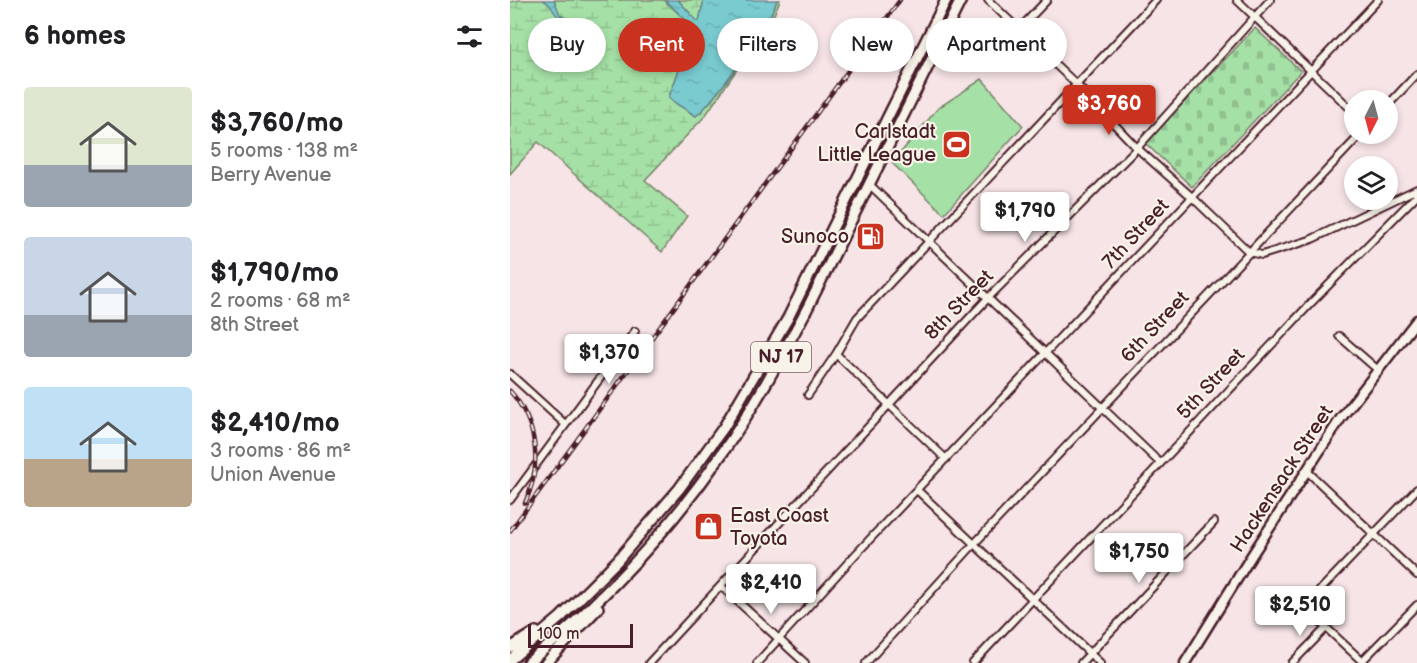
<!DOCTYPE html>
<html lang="en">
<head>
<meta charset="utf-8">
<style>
	:root { --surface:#fff; --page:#f6f6f6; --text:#202124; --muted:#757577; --accent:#c8321e }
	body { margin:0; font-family:"Balsamiq Sans",sans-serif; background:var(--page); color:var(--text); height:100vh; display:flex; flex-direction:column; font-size:22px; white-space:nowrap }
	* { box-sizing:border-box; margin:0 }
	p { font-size:20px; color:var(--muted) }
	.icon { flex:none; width:33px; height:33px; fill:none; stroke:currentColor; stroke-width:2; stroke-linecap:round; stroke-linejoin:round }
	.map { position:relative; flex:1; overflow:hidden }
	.drawer { display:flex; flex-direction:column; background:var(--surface); width:510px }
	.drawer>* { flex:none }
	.guide { position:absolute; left:18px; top:18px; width:570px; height:54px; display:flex; gap:12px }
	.needle { width:39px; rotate:186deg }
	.controls { position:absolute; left:834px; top:90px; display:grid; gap:12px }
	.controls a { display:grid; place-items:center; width:54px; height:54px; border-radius:50%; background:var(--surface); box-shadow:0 3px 9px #0003; font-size:30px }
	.scale { position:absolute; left:18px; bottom:15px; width:105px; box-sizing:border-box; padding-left:6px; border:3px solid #4a1f2b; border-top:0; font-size:16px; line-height:21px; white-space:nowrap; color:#4a1f2b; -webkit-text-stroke:4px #f7f3e8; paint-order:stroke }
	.price { position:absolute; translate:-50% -51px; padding:0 14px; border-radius:6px; background:#fff; color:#222; font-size:20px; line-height:39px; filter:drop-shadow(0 2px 3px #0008) }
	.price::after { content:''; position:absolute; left:50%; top:36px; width:18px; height:14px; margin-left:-9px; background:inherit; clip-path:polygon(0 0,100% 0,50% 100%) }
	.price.selected { background:var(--accent); color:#fff }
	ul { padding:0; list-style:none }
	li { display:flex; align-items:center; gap:18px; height:150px; padding:0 24px }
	li span { display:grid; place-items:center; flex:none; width:168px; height:120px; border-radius:6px; color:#555 }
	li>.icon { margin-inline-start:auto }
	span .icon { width:72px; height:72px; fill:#fffc; stroke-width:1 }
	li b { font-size:26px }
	h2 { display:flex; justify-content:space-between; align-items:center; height:72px; padding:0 24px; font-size:26px }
	.pill { padding:0 21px; border-radius:27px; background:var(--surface); box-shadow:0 3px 9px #0003; font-size:21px; line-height:54px }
	.pill.selected { background:var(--accent); color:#fff }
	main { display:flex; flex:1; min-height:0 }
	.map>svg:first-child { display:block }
	.wetland { fill:url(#wetland-marsh); stroke:#788068; stroke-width:1.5 }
	.cemetery { fill:url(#cemetery-stones); stroke:#788068; stroke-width:1.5 }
	.garden { fill:#a5e0a6; stroke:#788068; stroke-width:1.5 }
	.water { fill:url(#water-ripples); stroke:#66868e; stroke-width:1.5 }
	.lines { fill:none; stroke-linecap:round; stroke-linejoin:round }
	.minor-casing { stroke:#4a1f2b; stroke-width:10 }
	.secondary-casing { stroke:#4a1f2b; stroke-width:13 }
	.trunk-casing { stroke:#4a1f2b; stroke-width:14 }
	.minor { stroke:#f7f3e8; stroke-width:6 }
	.secondary { stroke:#f7f3e8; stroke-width:8 }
	.trunk { stroke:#f7f3e8; stroke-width:9 }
	.rail-casing { stroke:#4a1f2b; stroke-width:4.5 }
	.rail { stroke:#f7f3e8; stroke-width:2; stroke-dasharray:7; stroke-linecap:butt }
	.labels { text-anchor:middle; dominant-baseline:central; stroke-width:4.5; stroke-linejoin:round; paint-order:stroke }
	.shield { fill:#f7f3e8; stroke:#7e5f64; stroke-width:1.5 }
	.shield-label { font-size:18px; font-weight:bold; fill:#4a1f2b }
	.poi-label { font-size:20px; fill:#4a1f2b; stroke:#f7f3e8; text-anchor:end }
	.street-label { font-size:20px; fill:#4a1f2b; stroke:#f7f3e8 }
</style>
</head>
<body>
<main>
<section class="drawer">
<h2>6 homes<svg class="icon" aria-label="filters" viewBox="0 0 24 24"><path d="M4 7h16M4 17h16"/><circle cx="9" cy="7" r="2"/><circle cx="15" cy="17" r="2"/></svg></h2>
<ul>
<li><span style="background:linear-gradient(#dfe7d0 65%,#9aa5b1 0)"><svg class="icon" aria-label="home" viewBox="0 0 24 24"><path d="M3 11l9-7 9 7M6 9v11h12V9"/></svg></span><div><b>$3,760/mo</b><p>5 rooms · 138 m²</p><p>Berry Avenue</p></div></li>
<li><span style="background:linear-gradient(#c9d6e8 65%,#9aa5b1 0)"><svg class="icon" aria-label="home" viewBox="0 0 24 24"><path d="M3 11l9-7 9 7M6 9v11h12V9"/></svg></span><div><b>$1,790/mo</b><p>2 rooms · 68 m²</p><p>8th Street</p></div></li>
<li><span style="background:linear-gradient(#bfe0f5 60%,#b9a48a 0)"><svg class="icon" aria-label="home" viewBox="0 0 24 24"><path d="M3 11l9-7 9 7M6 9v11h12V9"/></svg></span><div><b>$2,410/mo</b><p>3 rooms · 86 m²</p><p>Union Avenue</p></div></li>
</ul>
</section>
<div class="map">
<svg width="907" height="663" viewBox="0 0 907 663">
	<defs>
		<pattern id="wetland-marsh" width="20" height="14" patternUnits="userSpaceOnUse" patternTransform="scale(1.5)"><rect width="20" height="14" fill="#a5e0a6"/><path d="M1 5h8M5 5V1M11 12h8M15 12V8" fill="none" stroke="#90c08f"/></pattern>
		<pattern id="cemetery-stones" width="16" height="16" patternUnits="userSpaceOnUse" patternTransform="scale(1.5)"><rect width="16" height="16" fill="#a5e0a6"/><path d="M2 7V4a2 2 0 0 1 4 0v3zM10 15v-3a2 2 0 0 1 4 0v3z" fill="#90c08f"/></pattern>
		<pattern id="water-ripples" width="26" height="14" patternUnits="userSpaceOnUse" patternTransform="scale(1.5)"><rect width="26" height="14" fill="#79cbd0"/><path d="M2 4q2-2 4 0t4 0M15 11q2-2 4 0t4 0" fill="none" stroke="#6aaeb3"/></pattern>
	</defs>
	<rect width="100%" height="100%" fill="#f6e4e6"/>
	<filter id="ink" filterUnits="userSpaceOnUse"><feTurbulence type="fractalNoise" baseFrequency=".0167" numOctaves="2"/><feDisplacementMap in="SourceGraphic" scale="12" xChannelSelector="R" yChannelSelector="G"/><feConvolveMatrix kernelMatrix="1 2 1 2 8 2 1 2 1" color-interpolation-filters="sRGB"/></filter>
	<g filter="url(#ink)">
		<path class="wetland" d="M 9,0 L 33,0 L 41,4 L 50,20 L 65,29 L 70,38 L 81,51 L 86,53 L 89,49 L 61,21 L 50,15 L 44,0 L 154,0 L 183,27 L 182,31 L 170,45 L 169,70 L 159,97 L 162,101 L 186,116 C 205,101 260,23 267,0 L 270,0 L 263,17 L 195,116 L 135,180 L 177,216 L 152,252 L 28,142 L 0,174 L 0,2 Z
			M 168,0 L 194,0 L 189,21 L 187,21 Z"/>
		<path class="cemetery" d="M 745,28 L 791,71 L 682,187 L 635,143 Z"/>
		<path class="garden" d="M 472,79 L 513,126 L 434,214 L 382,163 L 428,108 Z"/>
		<path class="water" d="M 33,0 L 44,0 L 50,15 L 61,21 L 77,40 L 89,49 L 86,53 C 75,48 72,35 64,28 C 59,24 52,23 48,17 C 42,10 42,4 33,0 Z
			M 155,0 L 168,0 L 187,21 L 189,21 L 194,0 L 267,0 C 260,23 205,100 186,116 L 162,101 L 159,97 L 169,70 L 170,45 L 183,27 Z"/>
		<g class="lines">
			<defs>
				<path id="minor" d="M 478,0 L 566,84 L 627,148 L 683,198 L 739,252 L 752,255 L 800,240 L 907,189
					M 727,0 L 844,112
					M 474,66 L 537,0
					M 878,105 L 907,74
					M 359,184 L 650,463
					M 829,336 L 868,370
					M 326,354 L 436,459
					M 0,374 L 55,424
					M 298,395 L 326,354 L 347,318 L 646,0
					M 797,471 L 907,575
					M 407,490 L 590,663
					M 0,500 L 125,331
					M 211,586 L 295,663
					M 852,661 L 907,605
					M 139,663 L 478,298 L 627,148 L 760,0
					M 247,663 L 345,555 L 868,0
					M 356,663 L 464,544 L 851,134
					M 463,663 L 799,305 L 907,195
					M 571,663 L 704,522
					M 782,663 L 816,628
					M 854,663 L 794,607 L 907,489"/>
				<path id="secondary" d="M 675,663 L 742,555 L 831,418 L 907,320"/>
				<path id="trunk" d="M 0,648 L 26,632
					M 0,660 L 51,617 L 107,561 L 169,489 L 214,427 L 278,318 L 436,0
					M 18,663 C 91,603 157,533 211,455 C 243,409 270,359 297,309 L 451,0
					M 36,663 L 88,608"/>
			</defs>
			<use href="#minor" class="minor-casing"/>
			<use href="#secondary" class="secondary-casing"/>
			<use href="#trunk" class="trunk-casing"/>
			<use href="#minor" class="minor"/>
			<use href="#secondary" class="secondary"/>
			<use href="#trunk" class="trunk"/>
			<defs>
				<path id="rail" d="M 0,391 C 27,422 33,465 15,503
					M 0,531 L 390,0"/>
			</defs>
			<use href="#rail" class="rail-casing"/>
			<use href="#rail" class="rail"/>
		</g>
	</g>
	<defs>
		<symbol id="stadium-square" viewBox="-11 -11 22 22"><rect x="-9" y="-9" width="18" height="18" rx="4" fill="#c8321e" stroke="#f7f3e8"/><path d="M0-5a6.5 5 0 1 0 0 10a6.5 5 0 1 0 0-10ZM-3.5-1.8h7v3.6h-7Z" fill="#fff"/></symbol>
		<symbol id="fuel-square" viewBox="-11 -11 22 22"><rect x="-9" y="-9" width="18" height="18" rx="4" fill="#c8321e" stroke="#f7f3e8"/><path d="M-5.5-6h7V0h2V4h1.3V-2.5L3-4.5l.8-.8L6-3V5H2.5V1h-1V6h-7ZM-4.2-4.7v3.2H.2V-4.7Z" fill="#fff"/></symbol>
		<symbol id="shop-square" viewBox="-11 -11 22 22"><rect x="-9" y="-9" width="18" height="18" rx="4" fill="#c8321e" stroke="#f7f3e8"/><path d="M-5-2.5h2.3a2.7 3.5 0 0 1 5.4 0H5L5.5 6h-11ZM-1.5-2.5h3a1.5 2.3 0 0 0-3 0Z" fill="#fff"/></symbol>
	</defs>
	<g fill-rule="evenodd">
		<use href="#stadium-square" x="430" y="128" width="33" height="33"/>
		<use href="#fuel-square" x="344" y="220" width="33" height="33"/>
		<use href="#shop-square" x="182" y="510" width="33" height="33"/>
	</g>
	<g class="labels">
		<rect class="shield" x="241" y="342" width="60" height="30" rx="4.5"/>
		<g class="shield-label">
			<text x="271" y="357">NJ 17</text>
		</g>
		<g class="poi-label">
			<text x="426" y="132">Carlstadt<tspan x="426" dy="23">Little League</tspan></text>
			<text x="339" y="237">Sunoco</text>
			<text x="220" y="516" text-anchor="start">East Coast<tspan x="220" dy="23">Toyota</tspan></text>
		</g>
		<g class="street-label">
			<text transform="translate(626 234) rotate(-47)">7th Street</text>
			<text transform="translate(449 305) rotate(-46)">8th Street</text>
			<text transform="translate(645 327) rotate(-47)">6th Street</text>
			<text transform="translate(701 384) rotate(-47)">5th Street</text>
			<text transform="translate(772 479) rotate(-57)">Hackensack Street</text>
		</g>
	</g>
</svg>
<div class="controls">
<a><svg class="needle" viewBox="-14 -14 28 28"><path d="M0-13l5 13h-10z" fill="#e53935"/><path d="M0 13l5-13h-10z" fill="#757577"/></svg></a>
<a><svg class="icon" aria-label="layers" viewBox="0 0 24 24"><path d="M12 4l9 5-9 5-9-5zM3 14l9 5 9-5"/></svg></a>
</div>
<div class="scale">100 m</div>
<b class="price selected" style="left:599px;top:136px">$3,760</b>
<b class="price" style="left:515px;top:243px">$1,790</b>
<b class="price" style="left:99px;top:385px">$1,370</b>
<b class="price" style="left:629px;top:584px">$1,750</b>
<b class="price" style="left:261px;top:615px">$2,410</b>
<b class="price" style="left:790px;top:637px">$2,510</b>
<div class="guide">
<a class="pill">Buy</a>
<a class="pill selected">Rent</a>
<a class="pill">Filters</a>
<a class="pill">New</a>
<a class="pill">Apartment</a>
</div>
</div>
</main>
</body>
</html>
